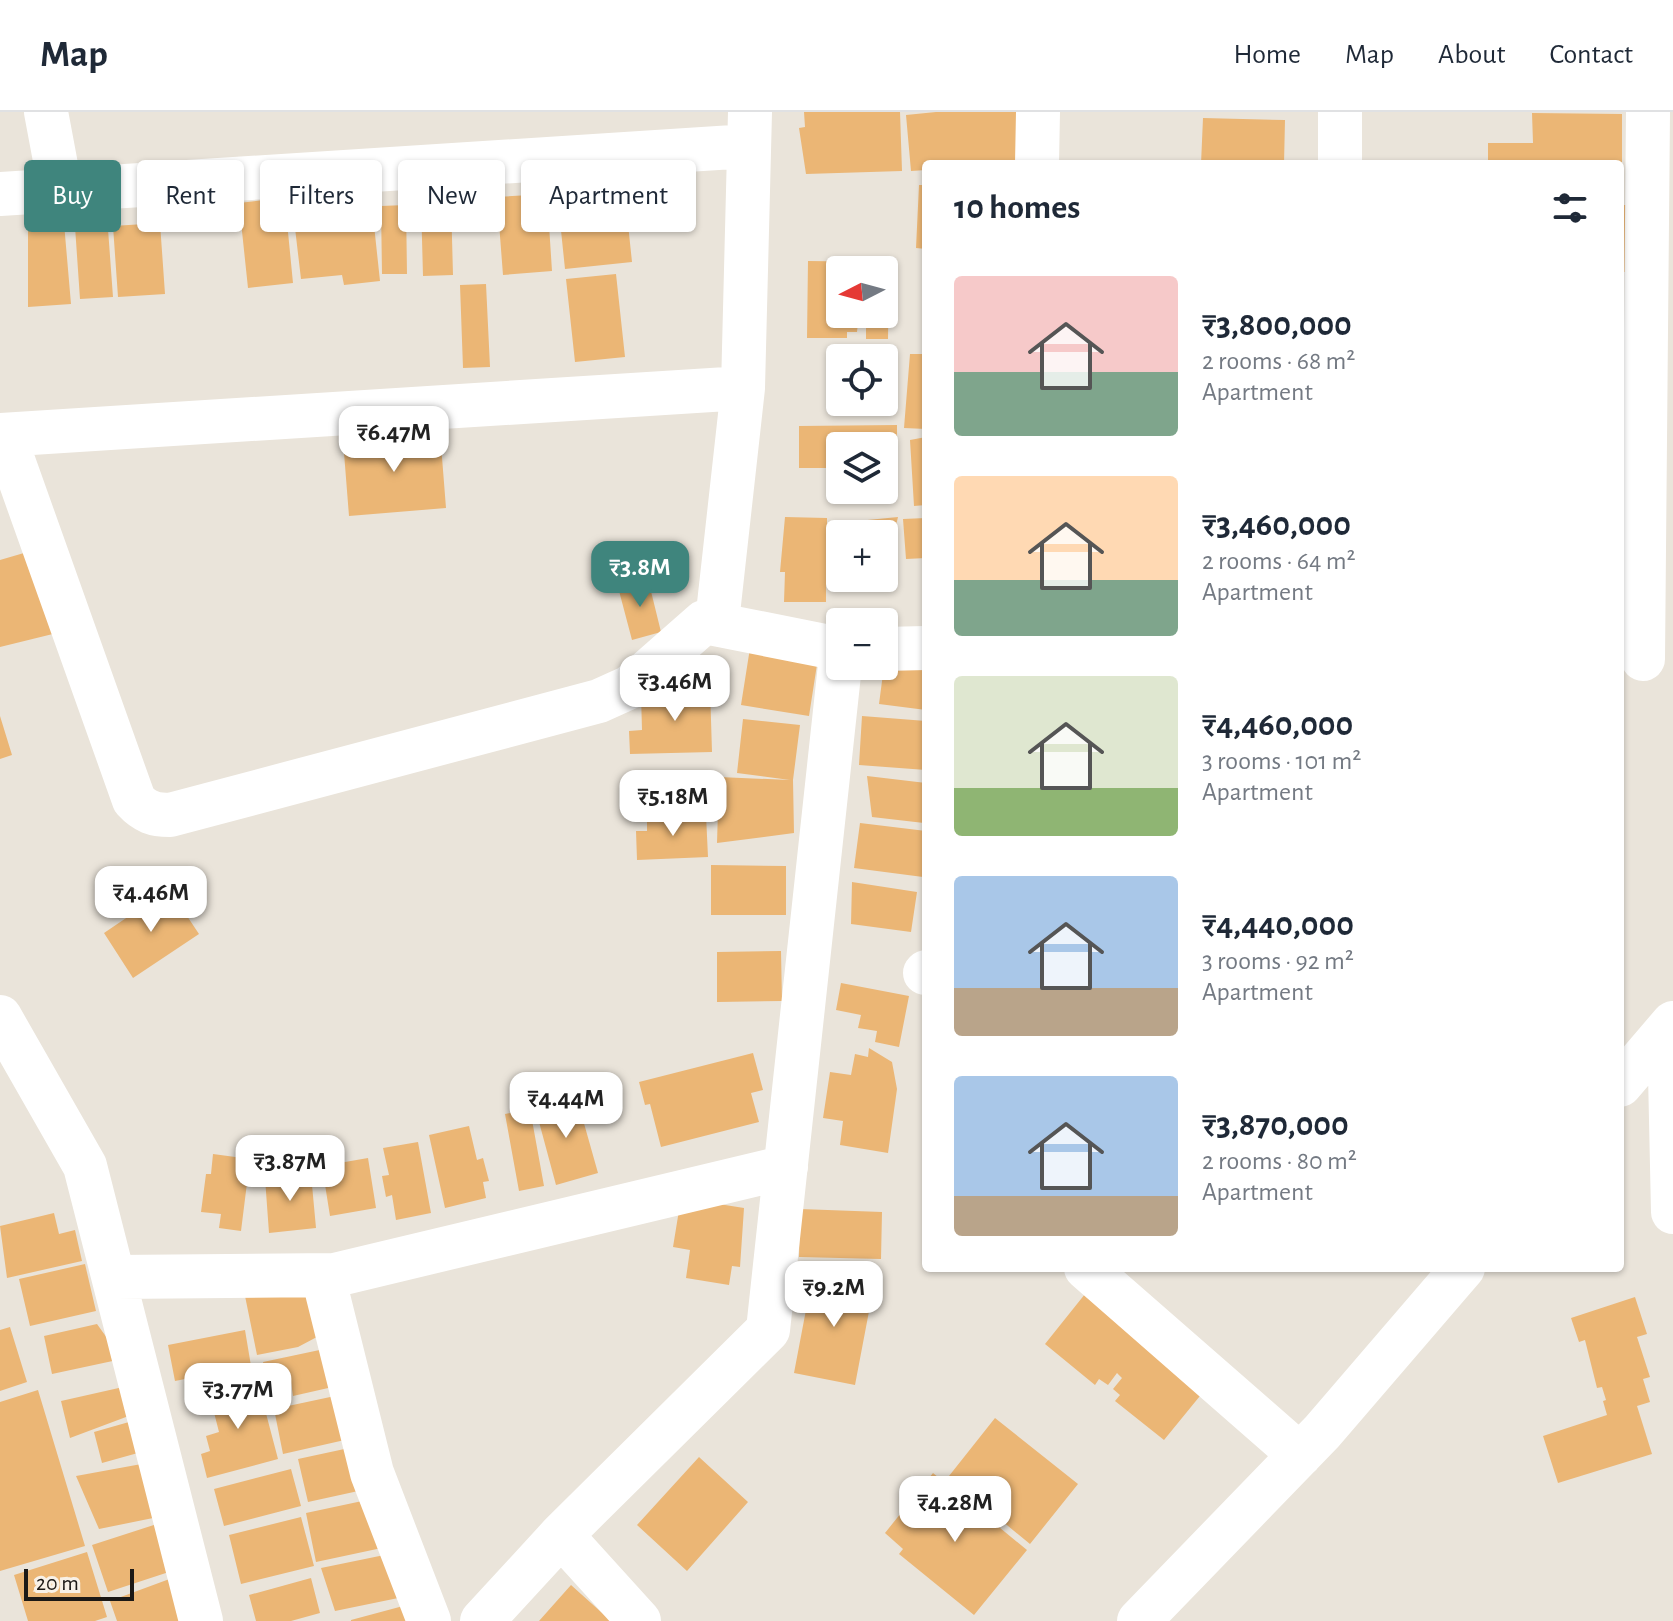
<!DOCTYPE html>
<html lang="en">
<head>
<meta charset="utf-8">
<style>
	:root { --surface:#fff; --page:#f6f6f7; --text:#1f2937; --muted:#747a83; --line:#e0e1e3; --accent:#3f857d }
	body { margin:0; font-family:"Alegreya Sans",sans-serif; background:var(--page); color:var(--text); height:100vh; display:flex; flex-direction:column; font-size:30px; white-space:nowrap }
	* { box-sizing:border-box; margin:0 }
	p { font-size:26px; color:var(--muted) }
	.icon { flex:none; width:44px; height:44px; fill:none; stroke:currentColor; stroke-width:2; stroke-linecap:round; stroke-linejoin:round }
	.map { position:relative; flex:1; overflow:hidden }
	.sheet { position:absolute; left:922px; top:48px; width:702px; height:1112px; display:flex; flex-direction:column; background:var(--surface); border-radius:8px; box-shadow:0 2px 6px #0004 }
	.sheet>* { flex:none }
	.hud { position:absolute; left:24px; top:48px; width:760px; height:72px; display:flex; gap:16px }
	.needle { width:52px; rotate:264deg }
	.buttons { position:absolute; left:826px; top:144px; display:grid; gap:16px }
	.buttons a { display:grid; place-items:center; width:72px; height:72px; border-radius:8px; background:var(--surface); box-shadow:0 2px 6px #0004; font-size:40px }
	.scale { position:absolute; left:24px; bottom:20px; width:110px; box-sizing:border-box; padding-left:8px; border:4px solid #1c1916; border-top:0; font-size:22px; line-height:28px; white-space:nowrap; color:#1c1916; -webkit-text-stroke:6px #f8f1e7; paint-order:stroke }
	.price { position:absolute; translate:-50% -68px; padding:0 18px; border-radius:16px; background:#fff; color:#222; font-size:26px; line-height:52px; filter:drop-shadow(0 2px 4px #0008) }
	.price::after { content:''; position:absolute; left:50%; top:48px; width:24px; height:18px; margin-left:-12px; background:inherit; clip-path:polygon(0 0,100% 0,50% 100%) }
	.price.selected { background:var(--accent); color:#fff }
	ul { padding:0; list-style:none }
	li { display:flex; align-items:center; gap:24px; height:200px; padding:0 32px }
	li span { display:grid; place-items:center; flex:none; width:224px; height:160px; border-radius:8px; color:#555 }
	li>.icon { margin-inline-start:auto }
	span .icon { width:96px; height:96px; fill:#fffc; stroke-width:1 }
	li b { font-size:34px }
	h2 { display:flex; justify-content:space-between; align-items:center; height:96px; padding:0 32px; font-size:34px }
	.tag { padding:0 28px; border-radius:8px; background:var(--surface); box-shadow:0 2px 6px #0004; font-size:28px; line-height:72px }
	.tag.selected { background:var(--accent); color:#fff }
	header { display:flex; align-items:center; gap:48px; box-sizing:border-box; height:112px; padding:0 40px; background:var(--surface); border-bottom:2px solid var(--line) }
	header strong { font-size:38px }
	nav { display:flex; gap:44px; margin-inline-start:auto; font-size:28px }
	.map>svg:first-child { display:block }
	.building { fill:#ebb675; fill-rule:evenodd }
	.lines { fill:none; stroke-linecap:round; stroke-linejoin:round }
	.minor { stroke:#fff; stroke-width:44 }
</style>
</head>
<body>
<header>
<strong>Map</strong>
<nav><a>Home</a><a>Map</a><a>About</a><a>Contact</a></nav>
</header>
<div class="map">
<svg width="1673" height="1509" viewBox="0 0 1673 1509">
	<rect width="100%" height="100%" fill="#eae4da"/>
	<path class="building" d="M 804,0 L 900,0 L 902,59 L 806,62 L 799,16 L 805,15 Z
		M 936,0 L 1028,0 L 1033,52 L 926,52 L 926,58 L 911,59 L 906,3 Z
		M 1532,1 L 1622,2 L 1622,52 L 1488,52 L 1488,31 L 1533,31 Z
		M 1203,6 L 1285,8 L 1284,52 L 1201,52 Z
		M 622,63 L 624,76 L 633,75 L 637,111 L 628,112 L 632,150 L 565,157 L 556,70 Z
		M 919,73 L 926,73 L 926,137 L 916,136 Z
		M 547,82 L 552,159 L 503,163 L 497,85 Z
		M 271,87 L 273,111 L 287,110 L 293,171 L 248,176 L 239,91 Z
		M 451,89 L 453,163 L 423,164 L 421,90 Z
		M 406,93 L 407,162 L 382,162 L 381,94 Z
		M 1620,93 L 1629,93 L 1633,160 L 1620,160 Z
		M 337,94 L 339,117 L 374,113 L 380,169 L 344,173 L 342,163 L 301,167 L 293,99 Z
		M 99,98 L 100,118 L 108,117 L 113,185 L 80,187 L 74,100 Z
		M 64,111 L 71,192 L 28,195 L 28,113 Z
		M 160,111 L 165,182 L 118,185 L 113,114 Z
		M 808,149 L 889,150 L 888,227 L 866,227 L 866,212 L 858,211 L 857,220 L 847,220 L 847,226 L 807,226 ZM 840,158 L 884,158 L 884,202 L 840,202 Z
		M 616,162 L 625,245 L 575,250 L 566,167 Z
		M 486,172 L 490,255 L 463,256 L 460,173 Z
		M 910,242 L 926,242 L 926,317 L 904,316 Z
		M 897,313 L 897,355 L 884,355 L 884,334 L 840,334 L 840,356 L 799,356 L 799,314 Z
		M 440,320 L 446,396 L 349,404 L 343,328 Z
		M 926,325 L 926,393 L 914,394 L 910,328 Z
		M 785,405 L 827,406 L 827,412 L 898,405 L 885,459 L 884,422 L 840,422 L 840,456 L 826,456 L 826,490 L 784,490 L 785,460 L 780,460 Z
		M 926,406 L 926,446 L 906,447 L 903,407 Z
		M 41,436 L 65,519 L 0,535 L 0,448 Z
		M 648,467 L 661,520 L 632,528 L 618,475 Z
		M 750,536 L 818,546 L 809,604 L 741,593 Z
		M 926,550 L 926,598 L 879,592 L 884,554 Z
		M 676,575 L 710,575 L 712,640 L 630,642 L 629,619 L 642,618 L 641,582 L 676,581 Z
		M 0,604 L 12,643 L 0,647 Z
		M 862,604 L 926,609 L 926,658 L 859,653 Z
		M 743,607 L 800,613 L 793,668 L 794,721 L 717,731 L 719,665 L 790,668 L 737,661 Z
		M 867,664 L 926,671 L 924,711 L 872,705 Z
		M 706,703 L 708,745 L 637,748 L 636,719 L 647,719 L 647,704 Z
		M 860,711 L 926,719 L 923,765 L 854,756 Z
		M 711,753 L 786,754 L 786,803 L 711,803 Z
		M 852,770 L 917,780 L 911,820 L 851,812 Z
		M 169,777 L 199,822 L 133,866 L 104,821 Z
		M 781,839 L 782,889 L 717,890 L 717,840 Z
		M 841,871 L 909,884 L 899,935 L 875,930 L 877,919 L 858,916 L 861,903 L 836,898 Z
		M 869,936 L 892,950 L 897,977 L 888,1041 L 840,1033 L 843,1009 L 823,1006 L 830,960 L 851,963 L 855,942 L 868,945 Z
		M 753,941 L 763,978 L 751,981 L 759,1010 L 661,1035 L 650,992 L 645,993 L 639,970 Z
		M 576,983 L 598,1061 L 556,1073 L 535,995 Z
		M 530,997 L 544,1074 L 519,1079 L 505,1002 Z
		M 469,1014 L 477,1048 L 483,1046 L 489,1069 L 483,1070 L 486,1086 L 445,1096 L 429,1023 Z
		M 418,1030 L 431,1101 L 396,1108 L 392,1083 L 386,1085 L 382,1064 L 389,1063 L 383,1036 Z
		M 213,1042 L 250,1047 L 241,1119 L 219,1116 L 221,1102 L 201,1100 L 206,1062 L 211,1062 Z
		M 368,1046 L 376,1096 L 330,1104 L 322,1054 Z
		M 311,1062 L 316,1116 L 269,1121 L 265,1066 Z
		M 681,1086 L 744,1096 L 740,1155 L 732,1154 L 729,1173 L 686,1166 L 690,1138 L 673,1135 Z
		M 800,1097 L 882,1100 L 881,1147 L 799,1145 Z
		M 54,1101 L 59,1122 L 75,1118 L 82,1149 L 7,1166 L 0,1114 Z
		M 85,1152 L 96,1199 L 30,1214 L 19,1167 Z
		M 813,1161 L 874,1173 L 855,1273 L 794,1261 Z
		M 1093,1172 L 1213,1268 L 1164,1328 L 1115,1289 L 1120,1283 L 1113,1277 L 1122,1266 L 1117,1261 L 1108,1273 L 1099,1267 L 1095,1273 L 1045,1232 Z
		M 323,1174 L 332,1217 L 298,1235 L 257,1243 L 245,1184 Z
		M 1635,1185 L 1647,1222 L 1637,1225 L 1650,1265 L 1643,1267 L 1650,1290 L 1637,1294 L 1652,1342 L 1558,1371 L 1543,1324 L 1607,1303 L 1603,1289 L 1606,1288 L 1602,1275 L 1597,1276 L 1585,1228 L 1579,1230 L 1571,1206 Z
		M 97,1212 L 122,1247 L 52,1262 L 44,1224 Z
		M 10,1215 L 27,1270 L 0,1279 L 0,1218 Z
		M 245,1218 L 251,1254 L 175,1269 L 168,1233 Z
		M 329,1236 L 337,1274 L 293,1284 L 291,1270 L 268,1275 L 263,1250 Z
		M 231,1270 L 233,1278 L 258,1271 L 278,1347 L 207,1366 L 201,1342 L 210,1339 L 206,1324 L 219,1320 L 208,1277 Z
		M 132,1273 L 142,1299 L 70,1326 L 61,1289 Z
		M 38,1278 L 85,1434 L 0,1459 L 0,1290 Z
		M 349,1281 L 358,1325 L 283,1342 L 274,1297 Z
		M 995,1306 L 1078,1372 L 1030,1432 L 1002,1409 L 1008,1403 L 991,1390 L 993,1386 L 977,1374 L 971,1381 L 949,1364 Z
		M 136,1308 L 145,1339 L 102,1351 L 94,1320 Z
		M 363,1333 L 372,1376 L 308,1390 L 298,1347 Z
		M 699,1345 L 748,1390 L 687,1459 L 637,1413 Z
		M 147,1351 L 158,1405 L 99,1417 L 76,1364 Z
		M 291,1357 L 301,1394 L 224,1414 L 214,1377 Z
		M 933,1361 L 1027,1438 L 974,1503 L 899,1442 L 903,1437 L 885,1421 Z
		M 381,1385 L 391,1434 L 316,1450 L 306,1401 Z
		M 301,1405 L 314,1454 L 241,1472 L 229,1423 Z
		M 160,1411 L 175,1458 L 108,1480 L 92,1433 Z
		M 87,1440 L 107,1505 L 95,1509 L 28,1509 L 14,1463 Z
		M 399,1440 L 408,1484 L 335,1499 L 321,1456 Z
		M 183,1462 L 183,1509 L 117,1509 L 110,1489 Z
		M 311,1466 L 320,1501 L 291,1509 L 256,1509 L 249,1483 Z
		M 571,1473 L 611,1509 L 539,1509 Z
		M 418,1490 L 423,1509 L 351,1509 L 351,1508 Z"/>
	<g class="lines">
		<path class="minor" d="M 46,0 L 61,80
			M 1037,52 L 1038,0
			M 1340,52 L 1340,0
			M 0,82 L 749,34
			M 0,323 L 743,276
			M 4,323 L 134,688 C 145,700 154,703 170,703 L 599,589 L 630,575 L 704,510 L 840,537
			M 717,510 L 743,276 L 750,0
			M 884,537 L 926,536
			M 1643,547 L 1648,0
			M 925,861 L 926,860
			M 0,905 L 85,1054 L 201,1509
			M 1669,916 L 1673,1100
			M 1620,973 L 1673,911
			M 1086,1156 L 1300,1343
			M 323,1164 L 372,1361 L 429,1509
			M 116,1165 L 335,1163 L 786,1055
			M 482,1509 L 561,1423
			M 639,1509 L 561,1423 L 768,1218 L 840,553
			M 1139,1509 L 1322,1320 L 1463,1156"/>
	</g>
</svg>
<div class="buttons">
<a><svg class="needle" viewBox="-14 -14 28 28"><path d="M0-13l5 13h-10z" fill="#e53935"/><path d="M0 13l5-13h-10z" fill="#747a83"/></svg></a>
<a><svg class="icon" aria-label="locate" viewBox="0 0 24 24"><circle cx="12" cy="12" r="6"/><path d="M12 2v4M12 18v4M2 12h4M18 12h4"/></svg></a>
<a><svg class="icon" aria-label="layers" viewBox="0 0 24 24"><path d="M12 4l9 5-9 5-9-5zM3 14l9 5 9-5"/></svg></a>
<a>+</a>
<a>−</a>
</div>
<div class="scale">20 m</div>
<b class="price" style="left:394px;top:362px">₹6.47M</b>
<b class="price selected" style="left:640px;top:497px">₹3.8M</b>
<b class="price" style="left:675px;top:611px">₹3.46M</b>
<b class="price" style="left:673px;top:726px">₹5.18M</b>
<b class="price" style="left:151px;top:822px">₹4.46M</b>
<b class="price" style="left:566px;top:1028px">₹4.44M</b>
<b class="price" style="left:290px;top:1091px">₹3.87M</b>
<b class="price" style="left:834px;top:1217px">₹9.2M</b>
<b class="price" style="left:238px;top:1319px">₹3.77M</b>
<b class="price" style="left:955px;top:1432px">₹4.28M</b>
<div class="hud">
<a class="tag selected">Buy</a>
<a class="tag">Rent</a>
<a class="tag">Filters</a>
<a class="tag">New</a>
<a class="tag">Apartment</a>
</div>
<section class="sheet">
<h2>10 homes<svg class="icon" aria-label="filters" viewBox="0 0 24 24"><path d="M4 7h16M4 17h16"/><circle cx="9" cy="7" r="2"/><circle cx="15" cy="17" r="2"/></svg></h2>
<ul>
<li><span style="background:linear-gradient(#f6c9c9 60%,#7fa58c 0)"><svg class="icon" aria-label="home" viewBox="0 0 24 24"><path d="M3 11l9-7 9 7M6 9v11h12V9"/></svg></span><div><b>₹3,800,000</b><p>2 rooms · 68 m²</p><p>Apartment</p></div></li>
<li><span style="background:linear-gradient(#ffd9b3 65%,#7fa58c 0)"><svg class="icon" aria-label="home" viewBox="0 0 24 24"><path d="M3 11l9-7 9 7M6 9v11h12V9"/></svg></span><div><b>₹3,460,000</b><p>2 rooms · 64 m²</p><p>Apartment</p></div></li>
<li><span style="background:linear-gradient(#dfe7d0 70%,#8fb573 0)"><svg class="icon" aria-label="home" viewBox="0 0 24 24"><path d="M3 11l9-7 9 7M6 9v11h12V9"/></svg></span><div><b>₹4,460,000</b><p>3 rooms · 101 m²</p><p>Apartment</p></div></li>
<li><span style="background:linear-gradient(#a9c7e8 70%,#b9a48a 0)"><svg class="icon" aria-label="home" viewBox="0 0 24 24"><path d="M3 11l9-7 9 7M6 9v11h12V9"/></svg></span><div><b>₹4,440,000</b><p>3 rooms · 92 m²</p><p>Apartment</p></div></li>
<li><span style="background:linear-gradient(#a9c7e8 75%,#b9a48a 0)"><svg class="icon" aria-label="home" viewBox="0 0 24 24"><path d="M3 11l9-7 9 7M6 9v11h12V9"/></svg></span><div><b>₹3,870,000</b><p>2 rooms · 80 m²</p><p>Apartment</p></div></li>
</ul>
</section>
</div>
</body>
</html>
